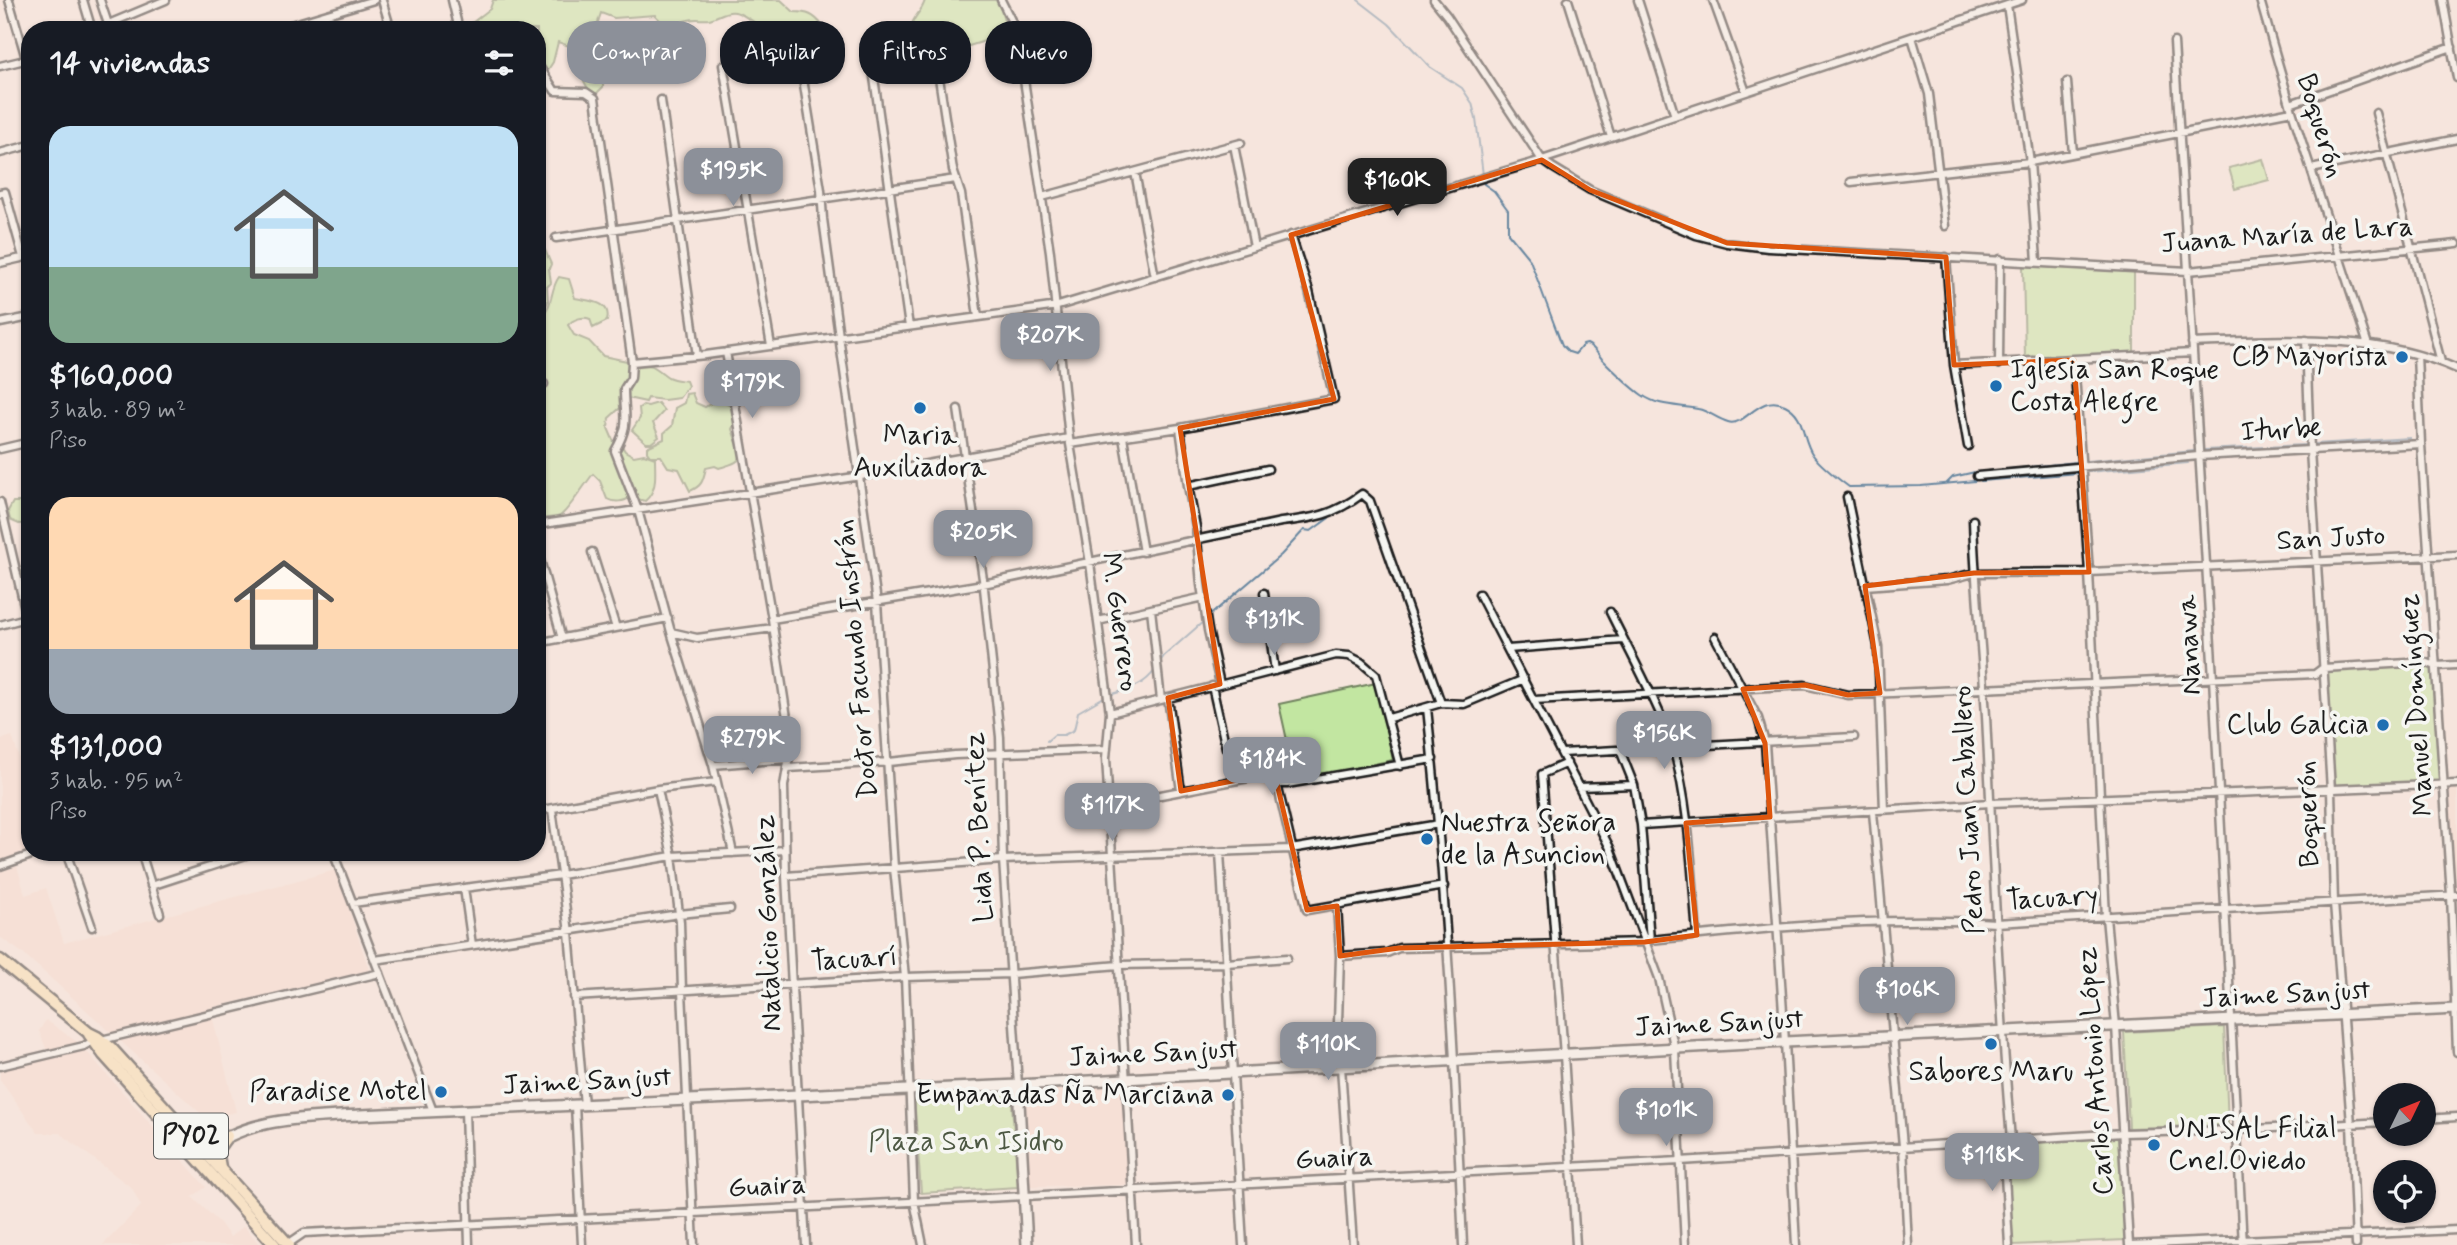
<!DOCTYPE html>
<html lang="es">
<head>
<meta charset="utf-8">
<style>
	:root { --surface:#171b24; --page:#242831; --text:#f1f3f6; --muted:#9ea1a6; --accent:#8c9099 }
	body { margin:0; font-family:Mynerve,sans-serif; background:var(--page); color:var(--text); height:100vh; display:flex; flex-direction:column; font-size:26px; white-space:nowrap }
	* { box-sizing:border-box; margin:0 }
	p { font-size:23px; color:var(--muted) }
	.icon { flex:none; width:38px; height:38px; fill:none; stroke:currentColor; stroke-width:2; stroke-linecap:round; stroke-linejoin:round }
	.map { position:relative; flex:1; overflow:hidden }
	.details { position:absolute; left:21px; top:21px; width:525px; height:840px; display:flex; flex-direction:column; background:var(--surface); border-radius:28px; box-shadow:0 2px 5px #0004 }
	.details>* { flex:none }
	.hud { position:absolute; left:567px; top:21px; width:665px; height:63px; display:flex; gap:14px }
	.needle { width:46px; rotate:47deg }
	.controls { position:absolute; left:2373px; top:1083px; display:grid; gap:14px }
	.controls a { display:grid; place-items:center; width:63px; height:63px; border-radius:50%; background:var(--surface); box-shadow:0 2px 5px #0004; font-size:35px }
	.price { position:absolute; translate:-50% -60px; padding:0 16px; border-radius:14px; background:var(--accent); color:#fff; font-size:23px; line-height:46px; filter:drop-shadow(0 2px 4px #0008) }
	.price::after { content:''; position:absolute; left:50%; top:42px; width:21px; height:16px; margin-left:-10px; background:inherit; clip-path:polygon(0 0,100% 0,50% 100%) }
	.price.selected { background:#222; color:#fff }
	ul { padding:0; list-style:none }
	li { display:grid; align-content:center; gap:14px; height:371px; padding:0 28px }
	li span { display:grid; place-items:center; height:217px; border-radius:21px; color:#555 }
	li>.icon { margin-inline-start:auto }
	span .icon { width:126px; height:126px; fill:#fffc; stroke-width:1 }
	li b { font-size:30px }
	h2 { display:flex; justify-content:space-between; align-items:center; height:84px; padding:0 28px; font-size:30px }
	.pill { padding:0 24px; border-radius:28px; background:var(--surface); box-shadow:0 2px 5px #0004; font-size:24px; line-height:63px }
	.pill.selected { background:var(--accent); color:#fff }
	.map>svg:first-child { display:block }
	.built { fill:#f6d9ce }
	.green { fill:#c2e6a1; stroke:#6f815e; stroke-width:2 }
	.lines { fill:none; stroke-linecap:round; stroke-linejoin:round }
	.stream { stroke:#6887a0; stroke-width:2 }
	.street-casing { stroke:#1c1c1c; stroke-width:11 }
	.secondary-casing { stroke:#1c1c1c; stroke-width:14 }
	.primary-casing { stroke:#1c1c1c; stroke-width:15 }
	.street { stroke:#f6f6f2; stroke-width:6 }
	.secondary { stroke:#f6f6f2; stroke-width:9 }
	.primary { stroke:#f9deab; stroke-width:10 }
	.marked { fill:none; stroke:#de560d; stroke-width:5; stroke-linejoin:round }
	.poi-dot { fill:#1f6fb2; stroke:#f6f6f2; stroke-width:2.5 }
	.labels { text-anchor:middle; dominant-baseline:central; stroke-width:7; stroke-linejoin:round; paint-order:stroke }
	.shield { fill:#f6f6f2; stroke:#5d5d5c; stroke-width:2 }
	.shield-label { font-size:26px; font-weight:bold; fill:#1c1c1c }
	.street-label { font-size:28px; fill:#1c1c1c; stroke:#f6f6f2 }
	.poi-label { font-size:28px; fill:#1c1c1c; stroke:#f6f6f2; text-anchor:end }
	.park-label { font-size:28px; fill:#4e5944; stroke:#f6f6f2 }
</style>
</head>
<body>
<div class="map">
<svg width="2457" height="1245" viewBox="0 0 2457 1245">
	<rect width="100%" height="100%" fill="#f6e5dd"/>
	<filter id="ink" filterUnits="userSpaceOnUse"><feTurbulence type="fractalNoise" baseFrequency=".0143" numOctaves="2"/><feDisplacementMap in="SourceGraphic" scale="14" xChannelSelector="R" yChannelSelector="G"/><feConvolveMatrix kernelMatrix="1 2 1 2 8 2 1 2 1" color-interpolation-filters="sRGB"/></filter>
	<g filter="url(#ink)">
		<path class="built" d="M 12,736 L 30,790 L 30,851 L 0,861 L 0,740 Z
			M 2446,788 L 2457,788 L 2457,890 L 2453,891 Z
			M 17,866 L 25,895 L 46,888 L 64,943 L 336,870 L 369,970 L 210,1008 L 236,1112 L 206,1118 L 24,954 L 0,937 L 0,872 Z
			M 46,1020 L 80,1044 L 206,1187 L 192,1197 L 220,1223 L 230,1237 L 244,1226 L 260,1245 L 103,1245 L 141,1206 L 132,1188 L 60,1133 L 38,1133 L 0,1080 L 0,1070 L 50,1058 L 39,1031 Z
			M 1121,1085 L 1128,1185 L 1030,1186 L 1025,1090 Z"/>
		<path class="green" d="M 493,0 L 781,0 L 794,12 C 808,12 814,15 822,25 C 801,74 760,18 735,12 C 725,10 719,17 709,19 C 703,20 695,18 688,20 C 681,21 674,26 668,29 L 655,15 L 614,18 L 601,13 L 598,22 L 604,43 L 603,87 L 595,95 C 577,81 584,66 575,48 L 558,42 L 553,62 L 544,76 L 542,87 L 537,90 L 537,30 L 471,30 L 473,22 L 490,9 Z
			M 925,0 L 998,0 L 1009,38 L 1007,48 L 997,52 L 985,41 L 969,46 L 960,52 L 945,50 L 924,57 L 913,55 L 911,50 L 913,45 L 954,42 L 962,35 L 951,24 C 941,25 920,30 914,29 L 912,24 C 915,15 923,10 925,0 Z
			M 2263,159 L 2269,180 L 2235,189 L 2229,168 Z
			M 539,250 L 545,250 L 551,264 L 549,269 L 551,283 L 547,287 L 548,301 L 542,315 C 553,307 550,289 559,277 L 569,279 L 575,298 C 590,301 612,301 607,321 L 593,328 L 590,319 C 583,316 573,319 568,325 L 574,335 L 589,341 L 603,356 L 627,361 L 635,367 C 655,362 654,368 668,377 C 674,380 680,380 686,381 L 688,386 L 679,398 L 664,400 L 648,398 L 646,402 L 623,397 L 619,398 L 620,408 L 609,418 L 608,428 L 614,442 L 620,443 L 625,451 L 634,456 L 644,454 L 655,458 C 655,474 658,490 645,501 L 630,497 C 625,502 614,503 607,499 L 600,481 L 593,474 C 585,484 568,511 560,516 C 554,519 545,517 537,519 L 537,316 L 539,316 L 537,315 L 537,251 Z
			M 2023,266 L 2134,272 L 2134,354 L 2025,358 Z
			M 692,393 L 696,403 L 705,407 L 718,399 C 735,405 741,412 732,429 L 737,443 L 743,452 C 741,463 729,465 719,468 L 715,466 L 706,468 C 703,481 702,486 690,491 L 679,469 L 668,467 L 661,456 L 650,456 L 647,452 L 647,447 L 664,439 L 664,433 L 672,426 L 675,408 L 684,403 L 686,394 Z
			M 658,403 L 664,411 L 653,423 L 659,437 L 651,443 L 646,443 L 632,430 L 640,418 L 639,408 L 643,405 L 648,406 Z
			M 13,502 L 30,502 L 30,523 L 19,524 L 10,520 L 8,511 Z
			M 30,563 L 30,609 C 18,600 16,589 16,575 L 24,570 L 22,567 Z
			M 2425,665 L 2433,668 L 2440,780 L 2334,787 L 2327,670 Z
			M 1376,683 L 1393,760 L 1296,781 L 1279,704 Z
			M 2224,1027 L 2228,1125 L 2129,1128 L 2124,1032 Z
			M 1011,1091 L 1018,1187 L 921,1193 L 914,1096 Z
			M 2118,1137 L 2125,1240 L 2013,1245 L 2007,1144 Z"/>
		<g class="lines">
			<path class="stream" d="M 1358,0 L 1389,24 L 1430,67 L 1462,88 L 1472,103 L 1476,119 L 1483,175
				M 1484,181 L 1484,184 L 1494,191 L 1508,210 L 1508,233 L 1530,260 L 1562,345 L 1569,352 L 1575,354 L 1583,345 L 1587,344 C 1594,347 1597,353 1602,359 C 1614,371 1628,385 1642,395 C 1659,407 1679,405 1698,409 C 1709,411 1717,419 1728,422 C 1745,428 1759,392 1785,405 C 1806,415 1801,438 1813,455 C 1821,466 1837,478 1849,487 L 1921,486 L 1975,481
				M 2315,444 L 2410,438
				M 2204,450 L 2305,445
				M 2087,461 L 2194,451
				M 1981,472 L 2077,462
				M 2088,472 L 2188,463
				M 1981,481 L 2078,473
				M 1947,483 L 1953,477 L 1975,472
				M 1208,617 L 1281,555 L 1304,530 L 1311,531 L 1329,518
				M 1160,662 L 1164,656 L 1204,621
				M 1110,695 C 1128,689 1143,687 1155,670
				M 1047,741 L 1054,735 L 1064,735 L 1074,730 L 1078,712 L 1104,697"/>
			<defs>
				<path id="street" d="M 9,0 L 30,72
					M 83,0 L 92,30
					M 100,0 L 108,24
					M 382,0 L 391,30
					M 452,0 L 459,30
					M 1001,0 L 1015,28 L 1018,40 L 1050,252 L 1069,438 L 1090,563 L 1110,713 L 1106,758 L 1136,1245
					M 1434,0 L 1447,16 L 1542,160 L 1552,167 L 1590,190 L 1696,235 L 1727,243 L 1768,248 L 2188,271 L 2457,244
					M 1568,0 L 1611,137
					M 1638,0 L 1675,116
					M 1713,0 L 1746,92
					M 2260,0 L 2292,111 L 2368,345
					M 2443,0 L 2457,78
					M 2007,5 L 2030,162 L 2037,261
					M 94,30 L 166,0
					M 274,30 L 374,0
					M 1912,37 L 1929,94 L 1945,226
					M 2174,42 L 2213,678 L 2243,1245
					M 870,49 L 909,327
					M 936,58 L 953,170 L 961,194 L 978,317
					M 537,63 L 555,91 L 586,92 L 595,98 L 632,362 L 631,378 L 624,389 C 624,418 631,422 615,451 L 638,510 L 671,632 L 713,765 L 733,853
					M 723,65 L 771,346
					M 0,66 L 29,59
					M 802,73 L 821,190 L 823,219 L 839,336 L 877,602 L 894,868 L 905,977 L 914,1201 L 923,1245
					M 2067,82 L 2073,153
					M 661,100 L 697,356
					M 2290,104 L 2452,47
					M 2376,113 L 2441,362
					M 1234,145 L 1254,247
					M 0,153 L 30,145
					M 2311,169 L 2457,139
					M 1135,172 L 1155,277
					M 1851,182 L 2030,162 L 2292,111
					M 0,193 L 5,192 L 23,257
					M 1042,197 L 1241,143
					M 556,238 L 956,179
					M 1946,257 L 1954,365 L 1968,446
					M 0,263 L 30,256
					M 0,323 L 30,317
					M 2306,340 L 2310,450 L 2331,790 L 2334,903 L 2351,1124 L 2356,1245
					M 2192,343 C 2281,340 2374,332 2457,369
					M 726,352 L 772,619 L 791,744 L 784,786 L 786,876 L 806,1245
					M 2417,355 L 2421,444 L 2451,895 L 2457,1052
					M 2074,360 L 2089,572 L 2106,917 L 2116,1026 L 2129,1245
					M 632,362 L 706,355 L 1058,306 L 1542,160 L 2022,0
					M 1999,364 L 2000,259
					M 1954,365 L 2193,353
					M 537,385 L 544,384
					M 958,409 L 983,579 L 1000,737 L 1003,860 L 1018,1085
					M 1180,428 L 1188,486
					M 1123,437 L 1143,552
					M 1070,444 L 1180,428 L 1334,399 L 1309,291 L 1291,235
					M 0,449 L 30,442
					M 1977,476 L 2199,456 L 2421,444
					M 1847,497 L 1878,646 L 1884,810
					M 0,502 L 27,618
					M 1973,520 C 1975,585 1982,650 1986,716 C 1993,857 1999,998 2011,1140
					M 537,525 L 861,476 L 1069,438
					M 537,549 L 562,639
					M 592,552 L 616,628
					M 1865,586 L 1947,580 L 1974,573 L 2089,572 L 2457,555
					M 1264,593 L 1275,671
					M 1479,594 L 1610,848 L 1659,978 L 1675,1050 L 1685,1245
					M 1151,609 L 1161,700
					M 1610,612 C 1630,653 1654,695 1670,738 C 1689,795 1692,875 1697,935
					M 772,619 L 983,584 L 1281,522 C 1315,518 1334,515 1362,494 L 1370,501 L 1441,703
					M 1098,621 L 1204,597
					M 0,625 L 30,617
					M 671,632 L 697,638 L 773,628
					M 1715,637 L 1758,718 L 1765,743 L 1785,1042 L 1796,1245
					M 537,643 L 668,618
					M 1508,649 L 1623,640
					M 1220,684 L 1208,630 L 1201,585 L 1196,527 L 1188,486 L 1268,469
					M 1212,686 L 1226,748
					M 1168,698 L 1181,791
					M 1534,700 L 1805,685 L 1848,695 L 2315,674 L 2323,668 L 2425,662 L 2436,666 L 2457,665
					M 1427,708 C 1446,887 1455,1066 1463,1245
					M 1110,713 L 1336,655 L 1349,656 L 1361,662 L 1376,675 L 1400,766
					M 1389,718 L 1441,703 L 1464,704 L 1524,679
					M 1562,753 L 1854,737
					M 1567,763 L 1542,774 L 1564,1055 L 1576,1245
					M 713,765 L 789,759
					M 788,768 L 889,762 L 955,755 L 1107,749
					M 1277,784 L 1307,910 L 1444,886
					M 1579,787 L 1634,785
					M 658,789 L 672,856 L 680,922 L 682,991 L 694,1245
					M 1109,805 L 1264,775 L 1270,777 L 1277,784 L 1287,784 L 1433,759
					M 552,809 L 569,932 L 584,1105
					M 537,811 L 658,789 L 716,782
					M 1873,812 L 1903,1146 L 1908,1245
					M 1641,825 L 1990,803 L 2457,784
					M 66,852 L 92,927
					M 141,852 L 160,914
					M 333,852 L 433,1111
					M 1220,852 L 1243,1245
					M 0,866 L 40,852
					M 786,876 L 1003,860 L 1291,849 L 1439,824
					M 151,886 L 255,852
					M 464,888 L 472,945
					M 353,903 L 561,875 L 672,856 L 785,850
					M 1337,906 L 1340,956 L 1338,1022 L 1353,1245
					M 1650,940 C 1765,929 1880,915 1996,923 L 2457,895
					M 1340,956 L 1387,953 L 1399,948 L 1645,942 L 1650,940 L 1641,825 L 1634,785 L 1620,750
					M 375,960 L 679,914 L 730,909
					M 574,997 L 905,977 L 1011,974 L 1119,965 L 1227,963 L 1287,958
					M 101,1040 L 380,973
					M 0,1066 L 84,1046 L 93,1041
					M 575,1105 L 582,1245
					M 465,1110 L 469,1245
					M 2424,1119 L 2457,1117
					M 2003,1140 L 2009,1245
					M 288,1244 L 304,1233 L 1025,1196 L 1680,1161 L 2123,1133 L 2237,1130 L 2385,1122
					M 2130,1245 L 2457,1230"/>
				<path id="secondary" d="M 1018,1085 L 1027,1245
					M 201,1155 C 243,1117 306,1118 360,1115 L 1018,1085 L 1785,1042 L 2457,1009"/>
				<path id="primary" d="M 0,960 L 89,1033 L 97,1037 L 111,1048 L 289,1245
					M 89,1034 L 104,1055 L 275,1245
					M 191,1130 L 210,1137 L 227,1136
					M 220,1167 L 217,1150 L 227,1136"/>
			</defs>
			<use href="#street" class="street-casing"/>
			<use href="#secondary" class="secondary-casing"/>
			<use href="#primary" class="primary-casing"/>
			<use href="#street" class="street"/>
			<use href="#secondary" class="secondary"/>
			<use href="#primary" class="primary"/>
		</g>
	</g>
	<path d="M0 0H2457V1245H0ZM 1542,160 L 1590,190 L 1727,243 L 1946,257 L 1954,365 L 2074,360 L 2089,572 L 1974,573 L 1865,586 L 1880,693 L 1848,695 L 1805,685 L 1743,689 L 1765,743 L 1770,817 L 1686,823 L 1697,935 L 1645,942 L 1399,948 L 1340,956 L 1337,906 L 1307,910 L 1277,784 L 1268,774 L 1181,791 L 1168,698 L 1220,684 L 1180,428 L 1334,399 L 1291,235 Z" fill="#f6e5dd" fill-opacity=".55" fill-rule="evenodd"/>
	<path class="marked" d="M 1542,160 L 1590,190 L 1727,243 L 1946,257 L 1954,365 L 2074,360 L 2089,572 L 1974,573 L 1865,586 L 1880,693 L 1848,695 L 1805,685 L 1743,689 L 1765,743 L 1770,817 L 1686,823 L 1697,935 L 1645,942 L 1399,948 L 1340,956 L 1337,906 L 1307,910 L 1277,784 L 1268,774 L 1181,791 L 1168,698 L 1220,684 L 1180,428 L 1334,399 L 1291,235 Z"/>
	<g class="poi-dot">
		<circle cx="2402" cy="357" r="7"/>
		<circle cx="1996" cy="386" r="7"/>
		<circle cx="920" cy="408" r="7"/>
		<circle cx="2383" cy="725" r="7"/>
		<circle cx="1427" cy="839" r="7"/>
		<circle cx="1991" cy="1044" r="7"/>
		<circle cx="441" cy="1092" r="7"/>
		<circle cx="1228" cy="1095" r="7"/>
		<circle cx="2154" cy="1145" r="7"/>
	</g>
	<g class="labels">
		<rect class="shield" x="154" y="1113.5" width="74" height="45" rx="5"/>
		<g class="shield-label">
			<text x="191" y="1136">PY02</text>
		</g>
		<g class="street-label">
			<text transform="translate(2320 126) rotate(73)">Boquerón</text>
			<text transform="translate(2287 236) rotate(-4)">Juana María de Lara</text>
			<text transform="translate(2281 431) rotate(-3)">Iturbe</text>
			<text transform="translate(2331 539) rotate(-3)">San Justo</text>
			<text transform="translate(1119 622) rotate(82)">M. Guerrero</text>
			<text transform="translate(2190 645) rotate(-93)">Nanawa</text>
			<text transform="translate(857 659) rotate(-95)">Doctor Facundo Insfrán</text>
			<text transform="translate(2417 705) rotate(-94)">Manuel Domínguez</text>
			<text transform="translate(1969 810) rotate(-93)">Pedro Juan Caballero</text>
			<text transform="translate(2309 814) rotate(-92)">Boquerón</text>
			<text transform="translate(980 827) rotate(-93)">Lida P. Benítez</text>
			<text transform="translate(2052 899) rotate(-3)">Tacuary</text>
			<text transform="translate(769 923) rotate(-92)">Natalicio González</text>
			<text transform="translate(854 960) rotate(-3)">Tacuarí</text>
			<text transform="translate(2286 995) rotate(-3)">Jaime Sanjust</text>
			<text transform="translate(1719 1024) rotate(-3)">Jaime Sanjust</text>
			<text transform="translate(1153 1054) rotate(-3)">Jaime Sanjust</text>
			<text transform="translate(2096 1071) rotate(-94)">Carlos Antonio López</text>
			<text transform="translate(587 1082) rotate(-3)">Jaime Sanjust</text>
			<text transform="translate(1334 1159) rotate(-3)">Guaira</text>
			<text transform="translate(767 1187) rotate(-3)">Guaira</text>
		</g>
		<g class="poi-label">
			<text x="2388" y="357">CB Mayorista</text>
			<text x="2010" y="370" text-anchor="start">Iglesia San Roque<tspan x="2010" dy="32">Costa Alegre</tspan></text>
			<text x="920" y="436" text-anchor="middle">Maria<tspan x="920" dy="32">Auxiliadora</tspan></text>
			<text x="2369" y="725">Club Galicia</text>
			<text x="1441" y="823" text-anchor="start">Nuestra Señora<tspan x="1441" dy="32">de la Asuncion</tspan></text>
			<text x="1991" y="1072" text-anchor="middle">Sabores Maru</text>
			<text x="427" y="1092">Paradise Motel</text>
			<text x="1214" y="1095">Empanadas Ña Marciana</text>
			<text x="2168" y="1129" text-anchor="start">UNISAL Filial<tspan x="2168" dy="32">Cnel.Oviedo</tspan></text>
		</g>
		<g class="park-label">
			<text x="966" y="1142">Plaza San Isidro</text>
		</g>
	</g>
</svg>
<div class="controls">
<a><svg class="needle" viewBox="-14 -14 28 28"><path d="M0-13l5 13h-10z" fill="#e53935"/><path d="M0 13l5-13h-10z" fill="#9ea1a6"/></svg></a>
<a><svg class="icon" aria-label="locate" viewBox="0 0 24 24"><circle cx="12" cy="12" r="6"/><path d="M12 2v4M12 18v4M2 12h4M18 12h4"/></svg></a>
</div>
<b class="price" style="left:733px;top:208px">$195K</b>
<b class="price selected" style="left:1397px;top:218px">$160K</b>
<b class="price" style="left:1050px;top:373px">$207K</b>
<b class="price" style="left:752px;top:420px">$179K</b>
<b class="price" style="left:983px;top:570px">$205K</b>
<b class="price" style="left:1274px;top:657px">$131K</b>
<b class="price" style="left:1664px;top:771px">$156K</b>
<b class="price" style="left:752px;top:776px">$279K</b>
<b class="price" style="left:1272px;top:797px">$184K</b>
<b class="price" style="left:1112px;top:843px">$117K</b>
<b class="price" style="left:1907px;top:1027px">$106K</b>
<b class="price" style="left:1328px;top:1082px">$110K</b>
<b class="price" style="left:1666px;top:1148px">$101K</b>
<b class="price" style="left:1992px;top:1193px">$118K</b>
<div class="hud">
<a class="pill selected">Comprar</a>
<a class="pill">Alquilar</a>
<a class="pill">Filtros</a>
<a class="pill">Nuevo</a>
</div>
<section class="details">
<h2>14 viviendas<svg class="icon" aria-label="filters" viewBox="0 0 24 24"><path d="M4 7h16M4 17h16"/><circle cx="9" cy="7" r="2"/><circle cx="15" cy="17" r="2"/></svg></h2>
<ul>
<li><span style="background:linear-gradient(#bfe0f5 65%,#7fa58c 0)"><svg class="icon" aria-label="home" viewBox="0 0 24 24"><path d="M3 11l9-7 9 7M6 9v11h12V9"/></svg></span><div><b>$160,000</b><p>3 hab. · 89 m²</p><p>Piso</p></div></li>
<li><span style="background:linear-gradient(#ffd9b3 70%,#9aa5b1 0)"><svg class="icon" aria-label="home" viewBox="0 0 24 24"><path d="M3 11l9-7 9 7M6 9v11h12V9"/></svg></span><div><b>$131,000</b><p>3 hab. · 95 m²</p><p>Piso</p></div></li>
</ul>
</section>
</div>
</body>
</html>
